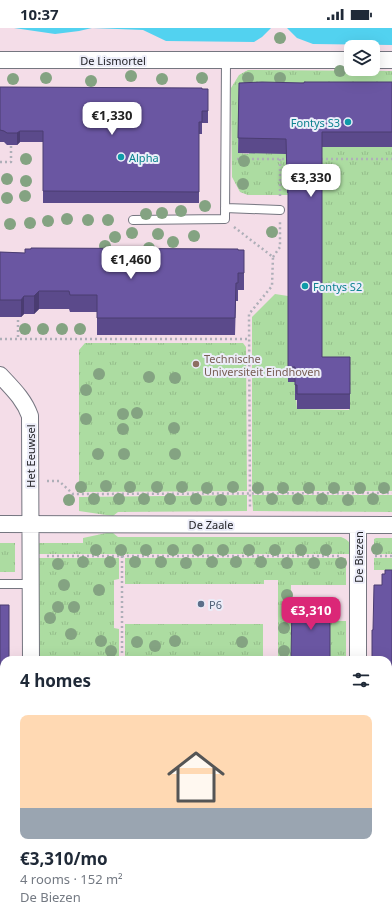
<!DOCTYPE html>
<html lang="en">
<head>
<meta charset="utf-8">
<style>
	:root { --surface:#fff; --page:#f6f6f7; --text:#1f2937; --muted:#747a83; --accent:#db2777 }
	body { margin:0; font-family:"Noto Sans",sans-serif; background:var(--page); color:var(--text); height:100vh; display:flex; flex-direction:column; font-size:15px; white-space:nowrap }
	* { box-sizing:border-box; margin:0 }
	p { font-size:13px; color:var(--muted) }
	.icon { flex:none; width:22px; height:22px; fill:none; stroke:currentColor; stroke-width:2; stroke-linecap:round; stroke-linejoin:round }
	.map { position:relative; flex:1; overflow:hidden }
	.drawer { position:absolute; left:0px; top:628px; width:392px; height:268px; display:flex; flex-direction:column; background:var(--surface); border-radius:12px 12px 0 0; box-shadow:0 4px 16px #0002 }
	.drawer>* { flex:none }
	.buttons { position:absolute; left:344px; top:12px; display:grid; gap:8px }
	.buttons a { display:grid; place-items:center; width:36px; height:36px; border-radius:8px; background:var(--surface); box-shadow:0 4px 16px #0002; font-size:20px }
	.price { position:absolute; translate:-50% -34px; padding:0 9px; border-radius:8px; background:#fff; color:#222; font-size:13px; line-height:26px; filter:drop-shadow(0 1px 2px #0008) }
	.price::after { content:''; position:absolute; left:50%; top:24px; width:12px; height:9px; margin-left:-6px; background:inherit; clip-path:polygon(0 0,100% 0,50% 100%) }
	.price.selected { background:var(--accent); color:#fff }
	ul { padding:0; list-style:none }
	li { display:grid; align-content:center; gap:8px; height:212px; padding:0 20px }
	li span { display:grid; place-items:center; height:124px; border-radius:8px; color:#555 }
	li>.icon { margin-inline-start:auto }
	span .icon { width:72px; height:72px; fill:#fffc; stroke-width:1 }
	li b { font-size:17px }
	h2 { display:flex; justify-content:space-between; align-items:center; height:48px; padding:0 20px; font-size:17px }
	.status { display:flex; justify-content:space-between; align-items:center; height:28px; padding:0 20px; background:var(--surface); direction:ltr }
	.status svg { height:11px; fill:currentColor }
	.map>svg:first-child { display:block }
	.education { fill:#f4dde8; fill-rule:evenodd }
	.grass { fill:url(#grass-tufts); fill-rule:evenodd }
	.water { fill:#52d2f0 }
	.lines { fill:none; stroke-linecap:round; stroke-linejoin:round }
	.service-casing { stroke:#757680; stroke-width:10 }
	.minor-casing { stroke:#757680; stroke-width:18 }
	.path { stroke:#aeafb8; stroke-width:2.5; stroke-dasharray:2 3; stroke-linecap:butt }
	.service { stroke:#fff; stroke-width:8 }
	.minor { stroke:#fff; stroke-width:16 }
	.tree { fill:#84a382 }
	.wall { fill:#5b4a8b }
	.shaded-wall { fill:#4a3c71 }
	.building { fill:#6a56a2; stroke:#4a3c71 }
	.culture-dot { fill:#0f9aa8; stroke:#ecedf9; stroke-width:1.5 }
	.education-dot { fill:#8d6e63; stroke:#ecedf9; stroke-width:1.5 }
	.service-dot { fill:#5c6f8a; stroke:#ecedf9; stroke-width:1.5 }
	.labels { text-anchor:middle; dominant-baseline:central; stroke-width:4; stroke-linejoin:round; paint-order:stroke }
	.street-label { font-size:11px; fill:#202125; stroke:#ecedf9 }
	.culture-label { font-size:11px; fill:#0d838f; stroke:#ecedf9; text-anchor:start }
	.education-label { font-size:11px; fill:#785e54; stroke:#ecedf9; text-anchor:start }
	.service-label { font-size:11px; fill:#4e5e75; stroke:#ecedf9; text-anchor:start }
</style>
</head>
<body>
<div class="status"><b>10:37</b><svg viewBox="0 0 49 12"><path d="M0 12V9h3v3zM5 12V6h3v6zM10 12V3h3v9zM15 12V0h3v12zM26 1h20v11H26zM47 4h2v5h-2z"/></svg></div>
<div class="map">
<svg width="392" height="896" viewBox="0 0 392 896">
	<defs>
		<pattern id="grass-tufts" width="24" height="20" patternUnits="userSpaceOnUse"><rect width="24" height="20" fill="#acdca1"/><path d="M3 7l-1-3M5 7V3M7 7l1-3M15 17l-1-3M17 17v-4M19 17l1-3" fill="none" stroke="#94bc8a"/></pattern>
	</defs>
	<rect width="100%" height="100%" fill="#ecedf9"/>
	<path class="education" d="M 0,0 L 392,0 L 392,896 L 0,896 ZM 351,19 L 373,19 L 373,41 L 351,41 ZM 4,632 L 388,632 L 388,892 L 4,892 Z"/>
	<path class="grass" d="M 248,42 L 392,43 L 392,69 L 304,119 L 392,119 L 392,463 L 252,463 L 252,289 L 275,266 L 288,268 L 288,354 L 295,354 L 297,381 L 349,382 L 350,344 L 322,344 L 322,134 L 286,134 L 288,144 L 288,167 L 248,167 L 240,164 L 232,149 L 231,60 L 239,47 ZM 239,70 L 250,70 L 249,126 L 238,125 Z
		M 85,315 L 243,315 L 246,319 L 247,463 L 79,464 L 79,322 Z
		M 247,467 L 247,483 L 118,484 L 113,488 L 79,483 L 79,469 Z
		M 252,467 L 392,467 L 392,484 L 253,483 Z
		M 111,504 L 113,505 L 118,509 L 341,509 C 351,513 351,517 353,526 L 38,526 L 38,515 L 83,515 L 83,510 Z
		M 376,510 L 392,510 L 392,526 L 374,526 L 374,511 Z
		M 0,515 L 15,515 L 15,544 L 0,544 Z
		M 38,530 L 119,530 L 119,551 L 114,552 L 114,600 L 119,601 L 119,632 L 39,632 L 38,629 Z
		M 125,530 L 346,530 L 346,557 L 291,557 L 291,632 L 278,632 L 278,552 L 264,552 L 264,556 L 125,556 Z
		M 374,530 L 392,530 L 392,556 L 385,556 L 386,542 L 374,542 Z
		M 330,593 L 346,593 L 346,632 L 330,632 Z
		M 125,596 L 263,596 L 263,632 L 125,632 Z
		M 4,776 L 4,841 L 0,841 L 0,779 Z
		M 0,870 L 4,870 L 4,892 L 113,892 L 113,896 L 0,896 Z"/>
	<path class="water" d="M 14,0 L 271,0 L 262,9 L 254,14 L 166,13 L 143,2 L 92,0 L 79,3 L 55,6 Z
		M 287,0 L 392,0 L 392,17 L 313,16 L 297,10 Z"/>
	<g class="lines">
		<defs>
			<path id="service" d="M 225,180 L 280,182
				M 133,192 L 225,191 L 226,32
				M 0,556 L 31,556"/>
			<path id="minor" d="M 0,32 L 351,32
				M 373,32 L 392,32
				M 0,347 C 12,360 24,371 30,388 L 31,632
				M 0,496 L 392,497
				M 358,632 L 358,497
				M 357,896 L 357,892"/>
		</defs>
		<use href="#service" class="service-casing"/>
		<use href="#minor" class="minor-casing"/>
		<path class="path" d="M 237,131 L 290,131
			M 280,131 L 280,171
			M 321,131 L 392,131
			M 0,134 L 11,134 L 11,117
			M 234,199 L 273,229 L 272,258 L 249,286 L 250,480
			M 273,229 L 280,219 L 280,194
			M 18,287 L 18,311
			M 0,311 L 249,311
			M 47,453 L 59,453 L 73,466 L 392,465
			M 47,528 L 342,528
			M 122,528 L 122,632
			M 375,528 L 392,528
			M 0,856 L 4,856
			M 121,896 L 121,892"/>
		<use href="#service" class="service"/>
		<use href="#minor" class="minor"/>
	</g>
	<g class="tree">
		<circle cx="280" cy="10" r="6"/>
		<circle cx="340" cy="43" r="6"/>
		<circle cx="131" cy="48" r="6"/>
		<circle cx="46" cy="50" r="6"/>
		<circle cx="202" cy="50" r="6"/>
		<circle cx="248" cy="50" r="6"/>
		<circle cx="280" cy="50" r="6"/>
		<circle cx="13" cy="51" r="6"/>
		<circle cx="162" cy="51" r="6"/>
		<circle cx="91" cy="53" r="6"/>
		<circle cx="26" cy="131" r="6"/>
		<circle cx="244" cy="133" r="6"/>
		<circle cx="7" cy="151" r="6"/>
		<circle cx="26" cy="153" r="6"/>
		<circle cx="243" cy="156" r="6"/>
		<circle cx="25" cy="168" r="6"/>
		<circle cx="7" cy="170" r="6"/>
		<circle cx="205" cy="178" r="6"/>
		<circle cx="181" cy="183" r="6"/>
		<circle cx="162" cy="185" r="6"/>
		<circle cx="146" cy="186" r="6"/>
		<circle cx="67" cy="191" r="6"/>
		<circle cx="88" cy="192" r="6"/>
		<circle cx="108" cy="192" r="6"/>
		<circle cx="48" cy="193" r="6"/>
		<circle cx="30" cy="195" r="6"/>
		<circle cx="10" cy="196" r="6"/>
		<circle cx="272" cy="204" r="6"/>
		<circle cx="132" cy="205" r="6"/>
		<circle cx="158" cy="206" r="6"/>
		<circle cx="194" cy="208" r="6"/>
		<circle cx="115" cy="209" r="6"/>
		<circle cx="173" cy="214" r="6"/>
		<circle cx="105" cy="218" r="6"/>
		<circle cx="149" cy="220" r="6"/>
		<circle cx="25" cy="301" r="6"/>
		<circle cx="43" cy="301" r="6"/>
		<circle cx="62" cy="301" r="6"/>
		<circle cx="80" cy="301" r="6"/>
		<circle cx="99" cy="346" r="6"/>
		<circle cx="149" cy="349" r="6"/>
		<circle cx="175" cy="350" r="6"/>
		<circle cx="86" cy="362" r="6"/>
		<circle cx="137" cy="385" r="6"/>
		<circle cx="123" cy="386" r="6"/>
		<circle cx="86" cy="391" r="6"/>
		<circle cx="174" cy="400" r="6"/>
		<circle cx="123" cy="401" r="6"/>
		<circle cx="98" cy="426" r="6"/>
		<circle cx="124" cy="426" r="6"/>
		<circle cx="175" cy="426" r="6"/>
		<circle cx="106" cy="458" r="6"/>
		<circle cx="81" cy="459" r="6"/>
		<circle cx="130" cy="459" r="6"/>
		<circle cx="157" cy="459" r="6"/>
		<circle cx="182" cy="459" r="6"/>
		<circle cx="233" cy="459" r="6"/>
		<circle cx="207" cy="460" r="6"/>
		<circle cx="258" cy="460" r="6"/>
		<circle cx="283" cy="460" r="6"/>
		<circle cx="309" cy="460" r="6"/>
		<circle cx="334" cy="460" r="6"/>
		<circle cx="360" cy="460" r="6"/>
		<circle cx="384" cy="460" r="6"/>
		<circle cx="94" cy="471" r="6"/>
		<circle cx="119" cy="471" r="6"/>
		<circle cx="144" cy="471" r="6"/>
		<circle cx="170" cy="471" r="6"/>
		<circle cx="196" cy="471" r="6"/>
		<circle cx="272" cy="471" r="6"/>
		<circle cx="298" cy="471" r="6"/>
		<circle cx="322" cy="471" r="6"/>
		<circle cx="373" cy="471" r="6"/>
		<circle cx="69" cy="472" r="6"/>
		<circle cx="221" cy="472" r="6"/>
		<circle cx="348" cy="472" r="6"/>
		<circle cx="377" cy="521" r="6"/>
		<circle cx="96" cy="522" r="6"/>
		<circle cx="121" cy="522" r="6"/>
		<circle cx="146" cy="522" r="6"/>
		<circle cx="173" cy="522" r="6"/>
		<circle cx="198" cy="522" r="6"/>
		<circle cx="223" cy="522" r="6"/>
		<circle cx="249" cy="522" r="6"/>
		<circle cx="275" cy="522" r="6"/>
		<circle cx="301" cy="522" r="6"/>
		<circle cx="326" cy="522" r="6"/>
		<circle cx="83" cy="534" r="6"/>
		<circle cx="110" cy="534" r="6"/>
		<circle cx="135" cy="534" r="6"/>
		<circle cx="161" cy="534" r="6"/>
		<circle cx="212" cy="534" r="6"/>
		<circle cx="236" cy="534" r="6"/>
		<circle cx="261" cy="534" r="6"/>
		<circle cx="186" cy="535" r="6"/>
		<circle cx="287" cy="535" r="6"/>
		<circle cx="314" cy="535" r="6"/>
		<circle cx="341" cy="535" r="6"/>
		<circle cx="58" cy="536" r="6"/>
		<circle cx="64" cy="557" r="6"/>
		<circle cx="99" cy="562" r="6"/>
		<circle cx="287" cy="567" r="6"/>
		<circle cx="58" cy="579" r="6"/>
		<circle cx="74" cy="579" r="6"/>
		<circle cx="50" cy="590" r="6"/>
		<circle cx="284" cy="600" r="6"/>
		<circle cx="71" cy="606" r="6"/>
		<circle cx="101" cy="613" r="6"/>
		<circle cx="175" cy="613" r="6"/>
		<circle cx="137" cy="614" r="6"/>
		<circle cx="242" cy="614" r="6"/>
		<circle cx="155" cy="618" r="6"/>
		<circle cx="111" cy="623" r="6"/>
		<circle cx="284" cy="623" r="6"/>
	</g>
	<path class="wall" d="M 392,54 L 392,119 L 322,119 L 322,329 L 350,329 L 350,381 L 297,381 L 297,372 L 295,372 L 295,354 L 288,354 L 288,165 L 287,165 L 286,126 L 238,125 L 239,55 L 304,55 Z
		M 0,59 L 208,61 L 208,95 L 202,95 L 202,106 L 199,106 L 199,175 L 43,175 L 43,114 L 20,114 L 17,117 L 7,117 L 4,114 L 0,114 Z
		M 244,222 L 244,262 L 238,262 L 238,273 L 236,273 L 235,307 L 97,307 L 97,284 L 70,284 L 69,281 L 39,281 L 34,286 L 24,286 L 21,289 L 0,289 L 0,224 L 25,225 Z
		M 0,577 L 4,632 L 4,712 L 0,712 Z
		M 287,892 L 332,892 L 332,896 L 287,896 Z"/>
	<path class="shaded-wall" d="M 20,103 L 20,114 L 17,117 L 17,105 Z
		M 39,263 L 39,281 L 34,286 L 34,268 Z
		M 24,268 L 24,286 L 21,289 L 21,272 Z"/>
	<path class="building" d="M 262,54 L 304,55 L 304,54 L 392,54 L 392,104 L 322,104 L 322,329 L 350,329 L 350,366 L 297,366 L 297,357 L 295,357 L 295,339 L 288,339 L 288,150 L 287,150 L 286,111 L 238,110 L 239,55 Z
		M 0,59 L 202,60 L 202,61 L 208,61 L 208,83 L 202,83 L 202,94 L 199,94 L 199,164 L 43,163 L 43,103 L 20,103 L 17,105 L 7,105 L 4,103 L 0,102 Z
		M 31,220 L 238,221 L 238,222 L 244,222 L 244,245 L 238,245 L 238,255 L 236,255 L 235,290 L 97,290 L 97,267 L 70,267 L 69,263 L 39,263 L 34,268 L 24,268 L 21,272 L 0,272 L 0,224 L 25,225 L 25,221 L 31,221 Z
		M 385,542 L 392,542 L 392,896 L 372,896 L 372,892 L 388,892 L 388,632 L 372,632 L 372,602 L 373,602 L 374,557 L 382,557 L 382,546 L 385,546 Z
		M 330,573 L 330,632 L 291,632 L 292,574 Z
		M 0,577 L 9,577 L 9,632 L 4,632 L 4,697 L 0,697 Z
		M 192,892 L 258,892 L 258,896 L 192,896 Z"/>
	<g class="culture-dot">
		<circle cx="348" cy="94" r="4"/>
		<circle cx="121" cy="129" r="4"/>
		<circle cx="305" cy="258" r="4"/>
	</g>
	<circle class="education-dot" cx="196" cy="336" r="4"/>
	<circle class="service-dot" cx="201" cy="576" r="4"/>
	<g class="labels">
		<g class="street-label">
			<text x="113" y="32">De Lismortel</text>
			<text transform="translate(30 428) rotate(-90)">Het Eeuwsel</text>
			<text x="211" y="496">De Zaale</text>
			<text transform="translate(358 529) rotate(-90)">De Biezen</text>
		</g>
		<g class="culture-label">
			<text x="340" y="94" text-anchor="end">Fontys S3</text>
			<text x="129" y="129">Alpha</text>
			<text x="313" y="258">Fontys S2</text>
		</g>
		<g class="education-label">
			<text x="204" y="330">Technische<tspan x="204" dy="13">Universiteit Eindhoven</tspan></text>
		</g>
		<g class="service-label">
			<text x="209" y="576">P6</text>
		</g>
	</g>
</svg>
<div class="buttons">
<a><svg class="icon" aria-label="layers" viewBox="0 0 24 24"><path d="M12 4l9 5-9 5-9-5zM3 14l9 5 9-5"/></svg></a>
</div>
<b class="price" style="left:112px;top:108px">€1,330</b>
<b class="price" style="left:311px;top:170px">€3,330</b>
<b class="price" style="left:131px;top:252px">€1,460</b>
<b class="price selected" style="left:311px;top:603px">€3,310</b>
<section class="drawer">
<h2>4 homes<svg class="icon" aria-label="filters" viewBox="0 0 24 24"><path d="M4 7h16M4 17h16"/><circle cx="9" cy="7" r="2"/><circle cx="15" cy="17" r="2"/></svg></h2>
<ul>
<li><span style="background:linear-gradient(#ffd9b3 75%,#9aa5b1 0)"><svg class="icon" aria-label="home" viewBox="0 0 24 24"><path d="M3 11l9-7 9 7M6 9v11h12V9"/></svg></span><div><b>€3,310/mo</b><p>4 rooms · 152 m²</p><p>De Biezen</p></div></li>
</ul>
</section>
</div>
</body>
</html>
